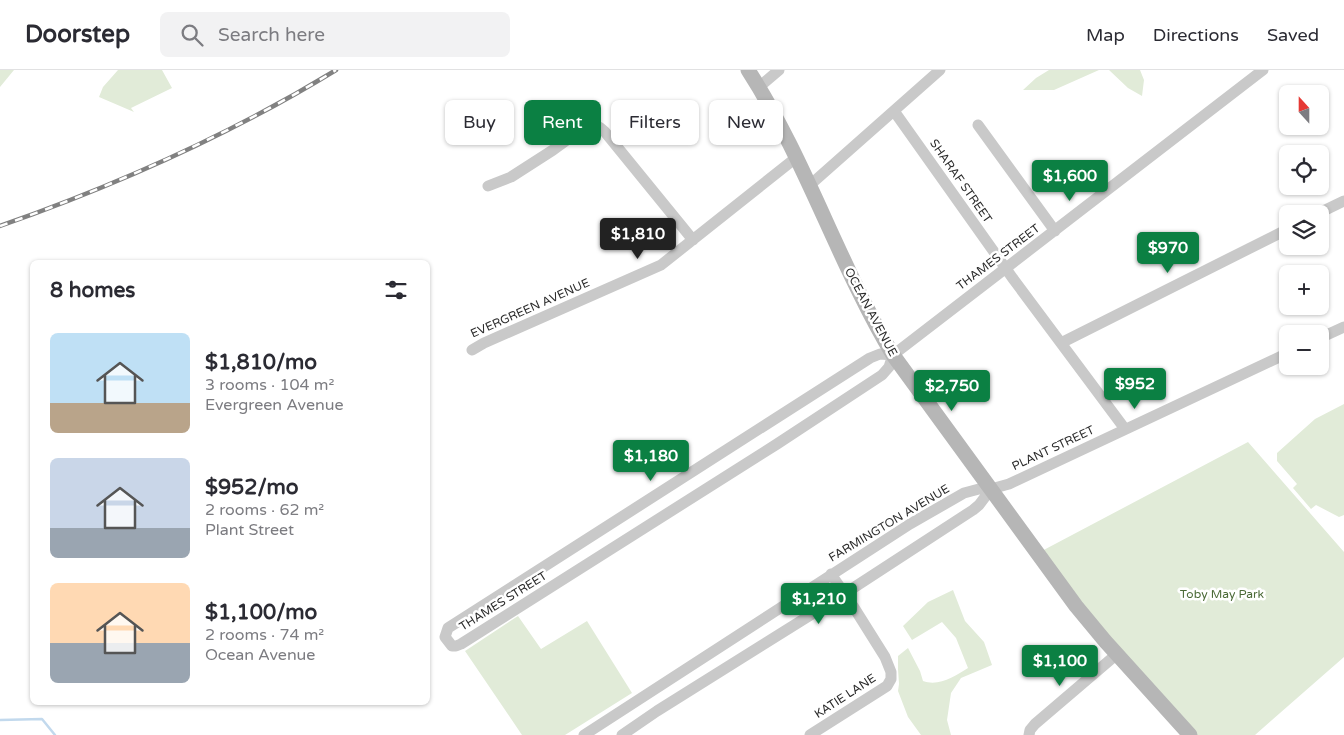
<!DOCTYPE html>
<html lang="en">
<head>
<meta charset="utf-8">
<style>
	:root { --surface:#fff; --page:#f2f2f3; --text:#2b2b33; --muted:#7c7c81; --line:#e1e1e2; --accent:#0b8043 }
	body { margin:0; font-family:"Varela Round",sans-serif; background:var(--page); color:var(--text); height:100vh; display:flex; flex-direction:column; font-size:19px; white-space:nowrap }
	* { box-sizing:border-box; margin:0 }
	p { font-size:16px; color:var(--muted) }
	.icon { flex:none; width:28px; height:28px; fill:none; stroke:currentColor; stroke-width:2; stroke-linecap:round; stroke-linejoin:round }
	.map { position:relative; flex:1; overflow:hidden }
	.side { position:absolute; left:30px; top:190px; width:400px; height:445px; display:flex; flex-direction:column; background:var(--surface); border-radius:8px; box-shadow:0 1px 4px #0004 }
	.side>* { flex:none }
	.hud { position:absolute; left:445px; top:30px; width:475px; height:45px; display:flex; gap:10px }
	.needle { width:32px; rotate:339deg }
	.tools { position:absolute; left:1279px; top:15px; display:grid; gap:10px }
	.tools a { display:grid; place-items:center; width:50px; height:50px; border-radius:8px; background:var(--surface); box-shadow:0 1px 4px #0004; font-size:25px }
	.price { position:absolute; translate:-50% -42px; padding:0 11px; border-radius:5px; background:var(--accent); color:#fff; font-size:16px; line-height:32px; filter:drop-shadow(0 1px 2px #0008) }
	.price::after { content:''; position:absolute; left:50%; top:30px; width:15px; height:11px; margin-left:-8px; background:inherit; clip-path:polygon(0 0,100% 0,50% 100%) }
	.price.current { background:#222; color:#fff }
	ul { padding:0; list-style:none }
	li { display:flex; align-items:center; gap:15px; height:125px; padding:0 20px }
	li span { display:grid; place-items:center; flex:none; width:140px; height:100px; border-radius:8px; color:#555 }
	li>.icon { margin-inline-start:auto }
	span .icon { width:60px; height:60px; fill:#fffc; stroke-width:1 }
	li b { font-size:21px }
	h2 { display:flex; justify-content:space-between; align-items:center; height:60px; padding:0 20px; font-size:21px }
	.tag { padding:0 18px; border-radius:8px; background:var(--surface); box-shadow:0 1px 4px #0004; font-size:18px; line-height:45px }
	.tag.current { background:var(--accent); color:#fff }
	header { display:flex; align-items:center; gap:30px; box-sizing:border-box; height:70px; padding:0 25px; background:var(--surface); border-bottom:1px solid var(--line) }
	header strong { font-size:24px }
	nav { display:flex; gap:28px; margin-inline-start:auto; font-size:18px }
	.search { width:350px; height:45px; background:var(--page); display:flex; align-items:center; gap:12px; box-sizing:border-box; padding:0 18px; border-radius:8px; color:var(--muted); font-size:19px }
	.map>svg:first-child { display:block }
	.green { fill:#e1ebd8 }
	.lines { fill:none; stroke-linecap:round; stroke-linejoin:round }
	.stream { stroke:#c2d9ed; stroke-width:2.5 }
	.minor { stroke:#c9c9c9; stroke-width:11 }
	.secondary { stroke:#b6b6b6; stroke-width:15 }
	.rail-casing { stroke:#818181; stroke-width:4.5 }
	.rail { stroke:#fff; stroke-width:2.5; stroke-dasharray:8; stroke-linecap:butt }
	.labels { text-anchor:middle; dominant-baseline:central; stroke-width:5; stroke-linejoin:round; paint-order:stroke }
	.street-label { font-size:12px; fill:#2c2c2c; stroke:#fff }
	.park-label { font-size:12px; fill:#4b6a37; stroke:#fff }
</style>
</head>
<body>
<header>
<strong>Doorstep</strong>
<div class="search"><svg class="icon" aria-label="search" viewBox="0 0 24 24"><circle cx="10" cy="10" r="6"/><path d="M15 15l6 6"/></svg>Search here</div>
<nav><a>Map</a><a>Directions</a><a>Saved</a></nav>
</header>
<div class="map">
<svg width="1344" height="665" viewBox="0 0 1344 665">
	<rect width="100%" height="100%" fill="#fff"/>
	<path class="green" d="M 0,0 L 14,0 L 0,17 Z
		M 118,0 L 162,0 L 172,18 L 131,38 L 134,42 L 99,27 L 103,17 Z
		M 1049,0 L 1099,0 L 1054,20 L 1023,20 L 1036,8 Z
		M 1109,0 L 1140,0 L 1144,10 L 1142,26 L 1128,18 Z
		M 1344,334 L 1344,445 L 1339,447 L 1316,435 L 1311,439 L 1293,418 L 1297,414 L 1277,391 L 1277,383 L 1315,349 Z
		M 1248,372 L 1344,482 L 1344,587 L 1255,665 L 1190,665 L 1038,483 Z
		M 953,520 L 965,551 L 984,572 L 992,595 L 961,608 L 951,623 L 947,650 L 951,665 L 921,665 L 908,647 L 898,621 L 899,614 L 898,599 L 898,586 L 908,578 L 920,601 L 923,611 C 939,617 955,606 968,598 L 956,568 L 942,552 L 912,570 L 903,556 L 928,532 Z
		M 518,546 L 541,579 L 587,551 L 632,623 L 565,665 L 522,665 L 465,581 Z"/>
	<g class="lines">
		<path class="stream" d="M 0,650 L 42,649 L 55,665"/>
		<path class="minor" d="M 759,17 L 779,0
			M 894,41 L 1014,210 L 1125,359
			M 978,55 L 1055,161
			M 810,115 L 940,0
			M 488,116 L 511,107 L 553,80 L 586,56 C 594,53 599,56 605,62 L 693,170
			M 1317,144 L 1344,131
			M 1320,268 L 1344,257
			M 1061,273 L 1288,159
			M 472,280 L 484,273 L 661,195 L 797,87
			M 893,285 L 880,284 L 870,288 L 448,558 L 445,567 L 452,576 L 456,576 L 461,574 L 777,374 L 882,305 L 889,297 L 893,285 L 1263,0
			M 584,665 L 910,454 L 964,423 L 979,419 L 991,419 L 1009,414 L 1288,283
			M 622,665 L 657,641 L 844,524 L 973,440 L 979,435 L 991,419
			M 810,665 L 887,616 L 891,609 L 891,602 L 885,587 L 853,536 L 831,504
			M 1029,665 L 1030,660 L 1035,654 L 1117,584"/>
		<path class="secondary" d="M 748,0 C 806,90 838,193 893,285 L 1076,536 L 1105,571 L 1190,665"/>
		<defs>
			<path id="rail" d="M 0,156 C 114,116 233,63 336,0"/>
		</defs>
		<use href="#rail" class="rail-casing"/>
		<use href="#rail" class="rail"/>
	</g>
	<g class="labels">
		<g class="street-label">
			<text transform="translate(961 111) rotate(55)">SHARAF STREET</text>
			<text transform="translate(998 187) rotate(-37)">THAMES STREET</text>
			<text transform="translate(530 238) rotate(-24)">EVERGREEN AVENUE</text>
			<text transform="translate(871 242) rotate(62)">OCEAN AVENUE</text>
			<text transform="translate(1053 378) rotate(-25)">PLANT STREET</text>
			<text transform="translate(889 453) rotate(-31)">FARMINGTON AVENUE</text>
			<text transform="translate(503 531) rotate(-32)">THAMES STREET</text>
			<text transform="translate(845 626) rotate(-33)">KATIE LANE</text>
		</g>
		<g class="park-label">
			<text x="1222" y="524">Toby May Park</text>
		</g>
	</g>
</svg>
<div class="tools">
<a><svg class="needle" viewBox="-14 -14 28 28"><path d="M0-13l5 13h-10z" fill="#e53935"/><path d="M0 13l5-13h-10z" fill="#7c7c81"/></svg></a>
<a><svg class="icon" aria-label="locate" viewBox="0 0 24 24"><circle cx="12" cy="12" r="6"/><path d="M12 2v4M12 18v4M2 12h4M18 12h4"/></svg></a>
<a><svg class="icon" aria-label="layers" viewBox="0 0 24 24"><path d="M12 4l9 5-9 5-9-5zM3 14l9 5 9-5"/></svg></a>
<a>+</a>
<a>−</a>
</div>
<b class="price" style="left:1070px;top:132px">$1,600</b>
<b class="price current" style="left:638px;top:190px">$1,810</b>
<b class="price" style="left:1168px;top:204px">$970</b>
<b class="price" style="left:1135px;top:340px">$952</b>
<b class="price" style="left:952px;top:342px">$2,750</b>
<b class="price" style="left:651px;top:412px">$1,180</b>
<b class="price" style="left:819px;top:555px">$1,210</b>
<b class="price" style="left:1060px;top:617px">$1,100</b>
<div class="hud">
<a class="tag">Buy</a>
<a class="tag current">Rent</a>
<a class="tag">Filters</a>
<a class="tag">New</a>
</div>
<section class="side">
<h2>8 homes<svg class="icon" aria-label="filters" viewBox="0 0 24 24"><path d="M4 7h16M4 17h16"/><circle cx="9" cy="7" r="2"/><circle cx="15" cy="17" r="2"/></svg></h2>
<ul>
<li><span style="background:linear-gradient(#bfe0f5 70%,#b9a48a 0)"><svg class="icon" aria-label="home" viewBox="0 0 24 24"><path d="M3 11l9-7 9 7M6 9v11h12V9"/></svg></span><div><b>$1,810/mo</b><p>3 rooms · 104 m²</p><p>Evergreen Avenue</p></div></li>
<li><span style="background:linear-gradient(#c9d6e8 70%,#9aa5b1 0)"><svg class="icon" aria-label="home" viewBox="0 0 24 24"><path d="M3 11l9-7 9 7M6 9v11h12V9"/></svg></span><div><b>$952/mo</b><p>2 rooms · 62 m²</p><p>Plant Street</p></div></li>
<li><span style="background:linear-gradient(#ffd9b3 60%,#9aa5b1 0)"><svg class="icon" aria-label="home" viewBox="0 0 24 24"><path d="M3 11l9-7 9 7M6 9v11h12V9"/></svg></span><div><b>$1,100/mo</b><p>2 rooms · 74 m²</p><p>Ocean Avenue</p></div></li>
</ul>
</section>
</div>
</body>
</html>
